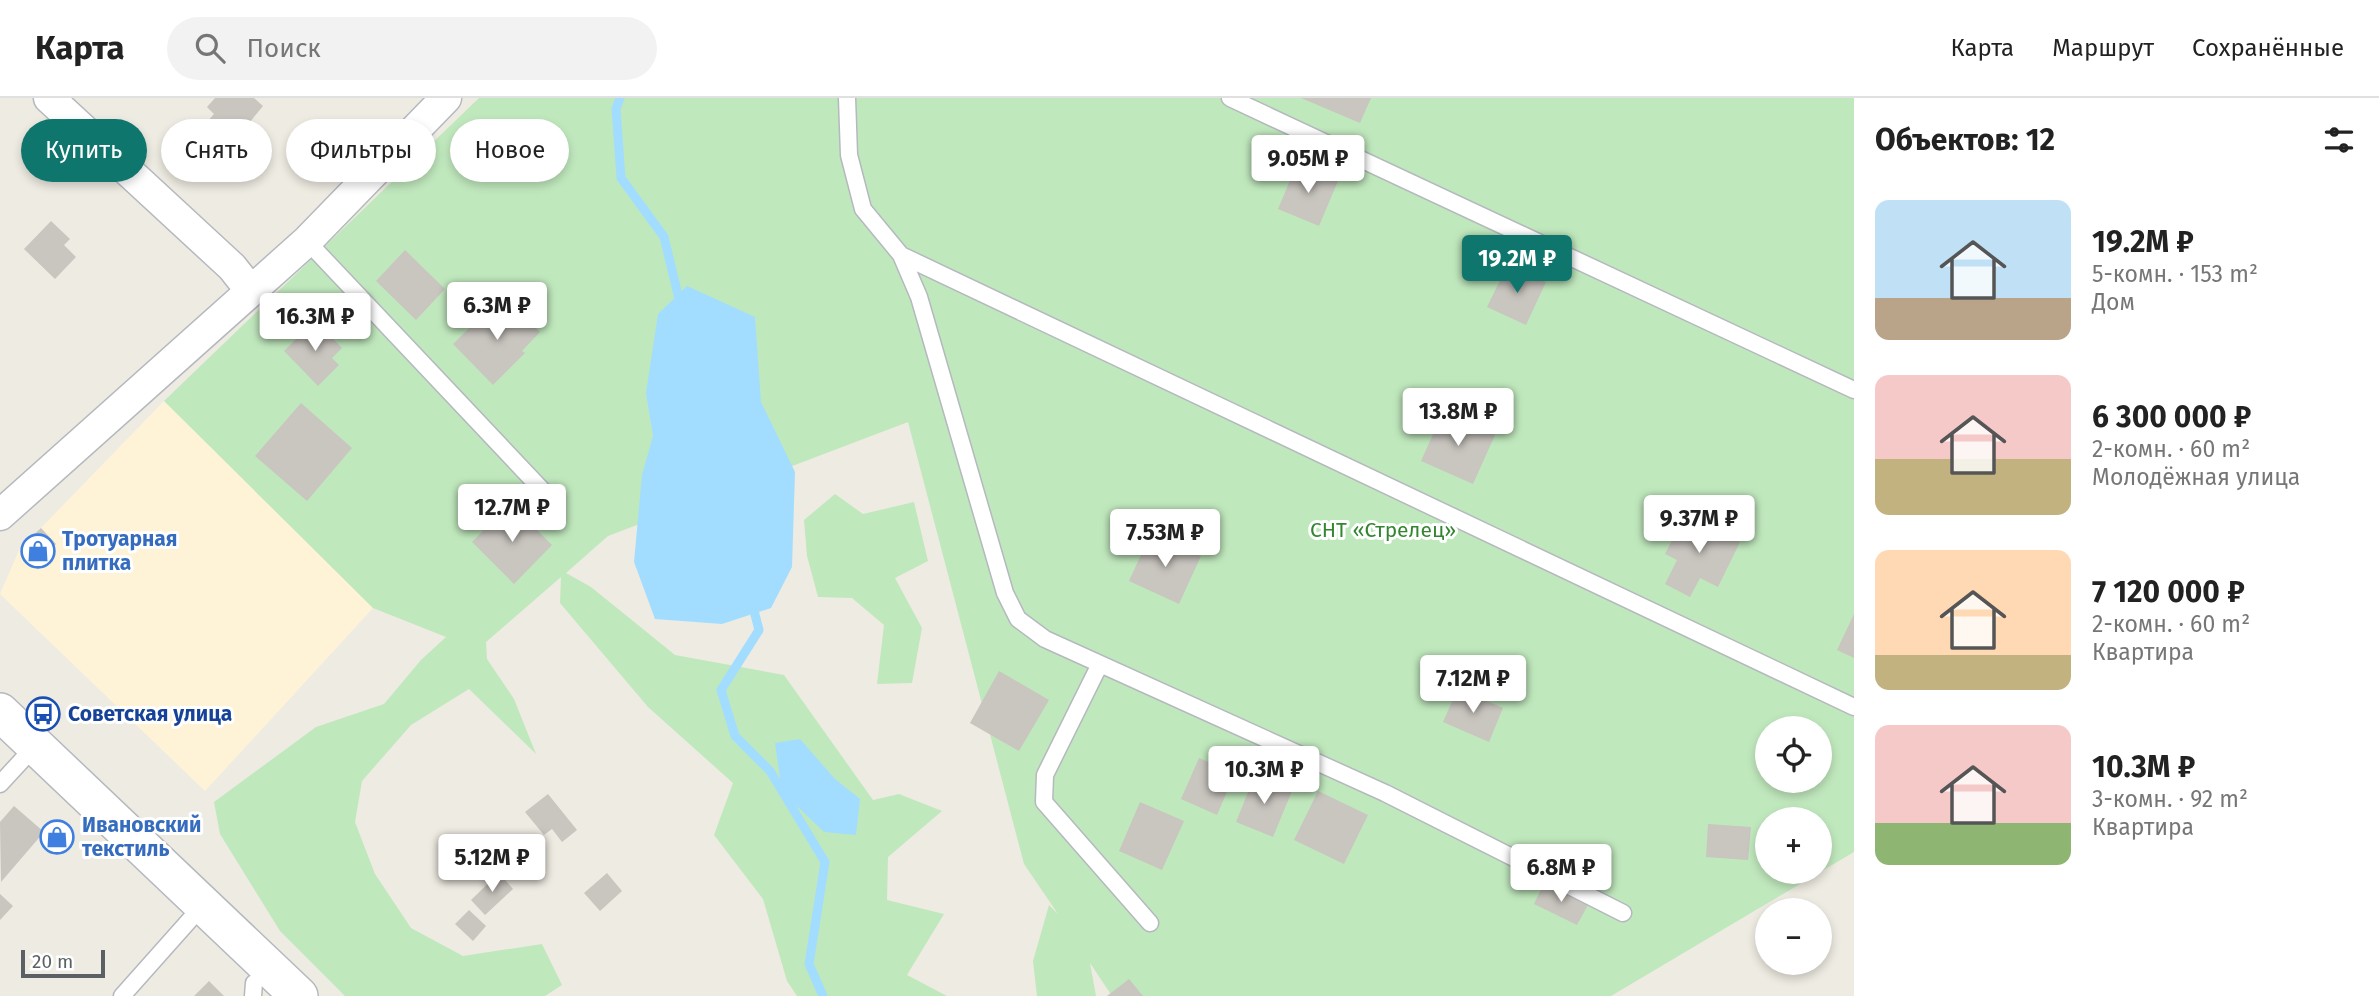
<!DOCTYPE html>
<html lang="ru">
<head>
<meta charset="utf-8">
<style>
	:root { --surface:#fff; --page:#f2f2f2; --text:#222; --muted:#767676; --line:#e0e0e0; --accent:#0f766e }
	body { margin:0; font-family:"Fira Sans",sans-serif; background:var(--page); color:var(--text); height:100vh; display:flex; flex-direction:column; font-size:26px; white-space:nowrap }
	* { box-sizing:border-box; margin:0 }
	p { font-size:23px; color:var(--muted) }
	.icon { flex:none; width:38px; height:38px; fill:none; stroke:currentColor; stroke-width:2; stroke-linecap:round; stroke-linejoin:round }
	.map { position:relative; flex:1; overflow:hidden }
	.panel { display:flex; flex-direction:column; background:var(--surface); width:525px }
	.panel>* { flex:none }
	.banner { position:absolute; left:21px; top:21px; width:665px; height:63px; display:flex; gap:14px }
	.buttons { position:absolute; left:1755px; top:618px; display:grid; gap:14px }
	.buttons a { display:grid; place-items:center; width:77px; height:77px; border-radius:50%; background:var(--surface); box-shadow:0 4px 10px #0003; font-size:35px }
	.scale { position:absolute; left:21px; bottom:18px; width:84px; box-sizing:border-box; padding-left:7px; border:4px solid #5b6064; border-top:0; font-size:19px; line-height:24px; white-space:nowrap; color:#5b6064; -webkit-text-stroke:5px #fff; paint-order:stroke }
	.price { position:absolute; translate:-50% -60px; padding:0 16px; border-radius:7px; background:#fff; color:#222; font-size:23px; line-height:46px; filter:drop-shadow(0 2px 4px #0008) }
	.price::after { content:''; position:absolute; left:50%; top:42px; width:21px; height:16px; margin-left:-10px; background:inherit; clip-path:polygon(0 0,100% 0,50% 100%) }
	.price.selected { background:var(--accent); color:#fff }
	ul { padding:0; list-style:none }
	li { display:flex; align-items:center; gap:21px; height:175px; padding:0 21px }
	li span { display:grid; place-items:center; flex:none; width:196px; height:140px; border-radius:14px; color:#555 }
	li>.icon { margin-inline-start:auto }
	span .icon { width:84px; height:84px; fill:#fffc; stroke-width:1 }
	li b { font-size:30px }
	h2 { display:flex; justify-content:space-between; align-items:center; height:84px; padding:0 21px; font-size:30px }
	.chip { padding:0 24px; border-radius:32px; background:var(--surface); box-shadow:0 4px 10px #0003; font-size:24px; line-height:63px }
	.chip.selected { background:var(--accent); color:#fff }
	header { display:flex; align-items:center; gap:42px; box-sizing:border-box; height:98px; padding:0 35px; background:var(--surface); border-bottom:2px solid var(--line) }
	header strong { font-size:33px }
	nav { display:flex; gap:38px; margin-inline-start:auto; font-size:24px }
	.search { width:490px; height:63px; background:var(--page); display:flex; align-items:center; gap:18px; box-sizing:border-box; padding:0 24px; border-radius:38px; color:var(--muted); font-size:26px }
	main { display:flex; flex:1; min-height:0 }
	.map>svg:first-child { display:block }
	.commercial { fill:#fff3d7 }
	.green { fill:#c0e8bd; fill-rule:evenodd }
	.water { fill:#a2ddff }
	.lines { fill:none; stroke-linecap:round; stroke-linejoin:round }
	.stream { stroke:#a2ddff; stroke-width:9 }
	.building { fill:#c9c5bf }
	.service-casing { stroke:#b5b9be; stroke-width:19 }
	.minor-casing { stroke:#b5b9be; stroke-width:33 }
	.tertiary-casing { stroke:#b5b9be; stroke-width:40 }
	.service { stroke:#fff; stroke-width:16 }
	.minor { stroke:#fff; stroke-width:30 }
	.tertiary { stroke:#fff; stroke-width:37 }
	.labels { text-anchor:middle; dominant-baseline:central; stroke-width:6; stroke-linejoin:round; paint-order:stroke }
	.park-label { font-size:21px; fill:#32862f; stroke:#fff }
	.shop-label { font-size:21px; font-weight:bold; fill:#366cbe; stroke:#fff; text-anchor:start }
	.transit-label { font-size:21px; font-weight:bold; fill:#164399; stroke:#fff; text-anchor:start }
</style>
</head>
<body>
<header>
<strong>Карта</strong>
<div class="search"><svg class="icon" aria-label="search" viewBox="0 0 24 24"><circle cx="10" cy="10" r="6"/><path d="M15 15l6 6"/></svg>Поиск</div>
<nav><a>Карта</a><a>Маршрут</a><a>Сохранённые</a></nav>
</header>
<main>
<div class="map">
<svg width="1854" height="898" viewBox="0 0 1854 898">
	<rect width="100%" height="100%" fill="#eeebe2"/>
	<path class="commercial" d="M 164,303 L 373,510 L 205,693 L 0,496 L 20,450 L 36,466 L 56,446 L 41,430 Z"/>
	<path class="green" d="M 479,0 L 1854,0 L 1854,754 L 1611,898 L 1112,898 L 1090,865 L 1096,898 L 1037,898 L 1033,863 L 1049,807 L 1058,816 L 1024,766 L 908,324 L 608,438 L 566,475 L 591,489 L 675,557 L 784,577 L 873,702 L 899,696 L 942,713 L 888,759 L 887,802 L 944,816 L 907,877 L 947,898 L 797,898 L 787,883 L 763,801 L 714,737 L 733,685 L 648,609 L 560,505 L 561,479 L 486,544 L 487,561 L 514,601 L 536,656 L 469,591 L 411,627 L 362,683 L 355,724 L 375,776 L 411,830 L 463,858 L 542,846 L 562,887 L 545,898 L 345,898 L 280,833 L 220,736 L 214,704 L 316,629 L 384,606 L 421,562 L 446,539 L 373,510 L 164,303 ZM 1768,630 L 1820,630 L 1820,682 L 1768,682 ZM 1768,721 L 1820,721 L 1820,774 L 1768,774 Z
		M 835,396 L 863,416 L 914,404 L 928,463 L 895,480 L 922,530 L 912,585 L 877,586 L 884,527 L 852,500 L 818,499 L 807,458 L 804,422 Z"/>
	<path class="water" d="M 687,188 L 755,219 L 761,304 L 795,374 L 792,469 L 771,510 L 722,526 L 655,521 L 634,464 L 642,377 L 653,338 L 646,295 L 658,216 Z
		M 800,641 L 835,681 L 860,701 L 856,737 L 824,734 L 782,694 L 775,645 Z"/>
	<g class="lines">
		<path class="stream" d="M 620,0 L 616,11 L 621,80 L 664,139 L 680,205
			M 752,505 L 759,532 L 721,592 L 735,638 L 770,673 L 825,764 L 809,866 L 823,898"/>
	</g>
	<path class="building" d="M 215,0 L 254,0 L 263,8 L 215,67 L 189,44 L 214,16 L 207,9 Z
		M 1301,0 L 1371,0 L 1360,25 Z
		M 1297,66 L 1338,83 L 1319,128 L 1278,111 Z
		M 51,123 L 70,141 L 64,147 L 76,159 L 55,181 L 24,151 Z
		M 405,152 L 445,191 L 416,222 L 376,183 Z
		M 1508,166 L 1546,184 L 1526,227 L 1487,209 Z
		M 508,203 L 540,234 L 522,253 L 525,255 L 493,287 L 453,246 L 484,215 L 490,221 Z
		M 315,222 L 342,250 L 332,260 L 339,267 L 318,288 L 284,253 Z
		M 301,305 L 352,350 L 307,403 L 255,358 Z
		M 1443,314 L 1495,337 L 1473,386 L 1421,363 Z
		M 510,405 L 552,447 L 514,486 L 472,444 Z
		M 1685,416 L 1740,444 L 1718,489 L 1700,480 L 1690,499 L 1665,486 L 1677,462 L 1665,456 Z
		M 41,430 L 56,446 L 36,466 L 20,450 Z
		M 1151,435 L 1201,458 L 1179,506 L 1129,483 Z
		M 1854,516 L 1854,560 L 1837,552 Z
		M 999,573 L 1049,602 L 1019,653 L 970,625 Z
		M 1458,590 L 1503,610 L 1489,644 L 1443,624 Z
		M 1199,660 L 1235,675 L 1217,717 L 1181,701 Z
		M 1255,677 L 1292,693 L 1273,739 L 1236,724 Z
		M 1318,693 L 1368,717 L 1344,766 L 1294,742 Z
		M 548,696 L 577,732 L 562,744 L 552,731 L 544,737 L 525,714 Z
		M 1140,704 L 1184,723 L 1162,772 L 1119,753 Z
		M 14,708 L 44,734 L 1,784 L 0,724 Z
		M 1708,726 L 1751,729 L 1748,762 L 1706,759 Z
		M 55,727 L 68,739 L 59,750 L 45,738 Z
		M 499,775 L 513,791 L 485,817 L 471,802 Z
		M 607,775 L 622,793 L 600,813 L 584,795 Z
		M 1544,785 L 1588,807 L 1577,827 L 1534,806 Z
		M 0,796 L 13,808 L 0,822 Z
		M 469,812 L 486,828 L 473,843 L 455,826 Z
		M 1129,881 L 1143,898 L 1107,898 Z
		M 209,883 L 224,898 L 194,898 Z"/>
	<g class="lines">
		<defs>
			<path id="service" d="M 847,0 L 849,57 L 863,111 L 901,157 L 919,199 L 1005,495 L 1018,521 L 1045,541 L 1385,695 L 1623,815
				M 1230,0 L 1854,292
				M 307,143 L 545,395
				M 901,157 L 1854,609
				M 1100,566 L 1045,677 L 1044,704 L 1150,825
				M 0,686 L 36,647
				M 122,898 L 203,807
				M 253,898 L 254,885"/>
			<path id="minor" d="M 49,0 L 232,169 L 251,193
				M 0,417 L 307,143 L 446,0"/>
			<path id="tertiary" d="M 0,614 L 299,898"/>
		</defs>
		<use href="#service" class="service-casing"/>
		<use href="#minor" class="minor-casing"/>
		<use href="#tertiary" class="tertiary-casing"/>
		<use href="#service" class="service"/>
		<use href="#minor" class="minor"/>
		<use href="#tertiary" class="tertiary"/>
	</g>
	<defs>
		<symbol id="shop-ring" viewBox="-11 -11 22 22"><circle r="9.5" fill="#fff" stroke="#3f7fe0" stroke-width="1.5"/><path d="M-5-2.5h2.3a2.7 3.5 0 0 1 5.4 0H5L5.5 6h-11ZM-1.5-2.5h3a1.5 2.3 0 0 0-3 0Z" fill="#3f7fe0"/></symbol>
		<symbol id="bus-ring" viewBox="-11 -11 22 22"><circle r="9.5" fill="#fff" stroke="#1a4fb4" stroke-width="1.5"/><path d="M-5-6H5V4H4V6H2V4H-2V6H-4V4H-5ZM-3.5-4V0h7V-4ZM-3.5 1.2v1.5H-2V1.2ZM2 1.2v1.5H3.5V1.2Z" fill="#1a4fb4"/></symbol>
	</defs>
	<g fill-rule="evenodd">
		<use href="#shop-ring" x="19" y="434" width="38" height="38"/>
		<use href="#bus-ring" x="24" y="597" width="38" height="38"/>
		<use href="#shop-ring" x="38" y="720" width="38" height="38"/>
	</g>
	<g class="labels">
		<g class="park-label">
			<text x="1383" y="432">СНТ «Стрелец»</text>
		</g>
		<g class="shop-label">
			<text x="62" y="441">Тротуарная<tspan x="62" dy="24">плитка</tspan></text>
			<text x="82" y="727">Ивановский<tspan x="82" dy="24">текстиль</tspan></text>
		</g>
		<g class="transit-label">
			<text x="68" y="616">Советская улица</text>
		</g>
	</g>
</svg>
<div class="buttons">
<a><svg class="icon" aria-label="locate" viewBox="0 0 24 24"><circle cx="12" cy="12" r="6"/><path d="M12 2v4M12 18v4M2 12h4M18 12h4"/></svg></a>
<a>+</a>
<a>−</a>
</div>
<div class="scale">20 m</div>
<b class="price" style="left:1308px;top:97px">9.05M ₽</b>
<b class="price selected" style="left:1517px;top:197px">19.2M ₽</b>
<b class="price" style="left:497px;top:244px">6.3M ₽</b>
<b class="price" style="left:315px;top:255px">16.3M ₽</b>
<b class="price" style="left:1458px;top:350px">13.8M ₽</b>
<b class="price" style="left:512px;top:446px">12.7M ₽</b>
<b class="price" style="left:1699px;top:457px">9.37M ₽</b>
<b class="price" style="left:1165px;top:471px">7.53M ₽</b>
<b class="price" style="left:1473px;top:617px">7.12M ₽</b>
<b class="price" style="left:1264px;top:708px">10.3M ₽</b>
<b class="price" style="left:492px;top:796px">5.12M ₽</b>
<b class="price" style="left:1561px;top:806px">6.8M ₽</b>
<div class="banner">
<a class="chip selected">Купить</a>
<a class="chip">Снять</a>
<a class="chip">Фильтры</a>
<a class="chip">Новое</a>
</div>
</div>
<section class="panel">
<h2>Объектов: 12<svg class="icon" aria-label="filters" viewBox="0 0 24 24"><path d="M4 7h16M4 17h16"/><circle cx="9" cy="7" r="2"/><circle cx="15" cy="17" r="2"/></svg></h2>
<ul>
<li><span style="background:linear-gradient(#bfe0f5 70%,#b9a48a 0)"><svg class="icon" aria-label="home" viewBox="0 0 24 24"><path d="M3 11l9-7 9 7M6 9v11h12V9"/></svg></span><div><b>19.2M ₽</b><p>5-комн. · 153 m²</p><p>Дом</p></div></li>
<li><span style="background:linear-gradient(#f6c9c9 60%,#c2b280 0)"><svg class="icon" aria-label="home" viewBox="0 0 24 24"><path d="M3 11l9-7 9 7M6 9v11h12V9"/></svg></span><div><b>6 300 000 ₽</b><p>2-комн. · 60 m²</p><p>Молодёжная улица</p></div></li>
<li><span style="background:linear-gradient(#ffd9b3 75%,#c2b280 0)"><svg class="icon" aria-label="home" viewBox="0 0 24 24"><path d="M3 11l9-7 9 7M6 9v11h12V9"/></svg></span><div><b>7 120 000 ₽</b><p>2-комн. · 60 m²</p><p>Квартира</p></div></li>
<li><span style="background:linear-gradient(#f6c9c9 70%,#8fb573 0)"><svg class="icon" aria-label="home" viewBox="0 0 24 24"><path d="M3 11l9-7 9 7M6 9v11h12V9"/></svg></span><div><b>10.3M ₽</b><p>3-комн. · 92 m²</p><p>Квартира</p></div></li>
</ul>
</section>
</main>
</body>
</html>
